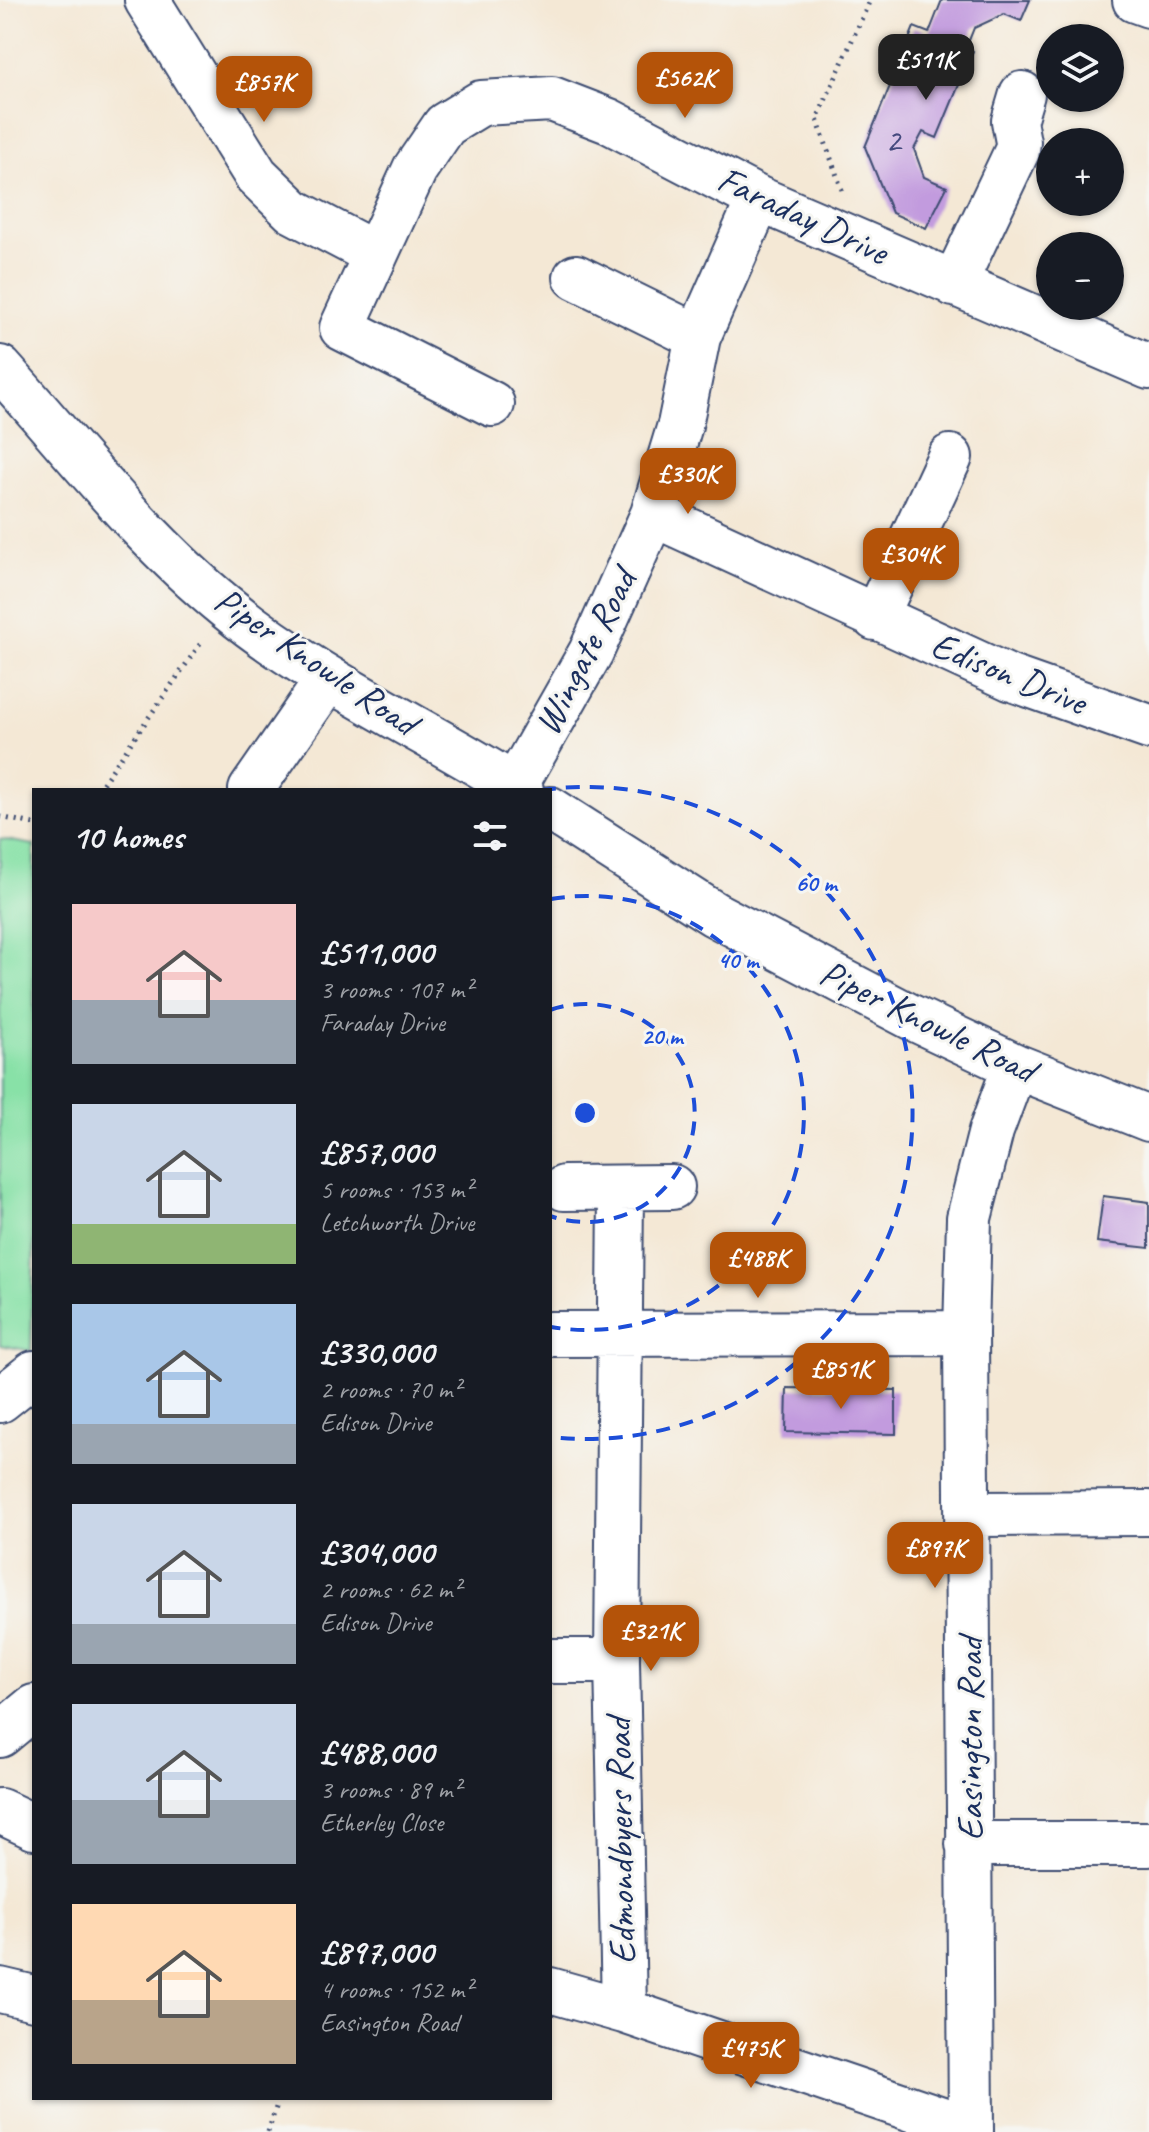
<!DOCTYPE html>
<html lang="en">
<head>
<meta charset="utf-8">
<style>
	:root { --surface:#171b24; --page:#242831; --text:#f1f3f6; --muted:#9ea1a6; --accent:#b45309 }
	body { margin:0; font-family:Caveat,sans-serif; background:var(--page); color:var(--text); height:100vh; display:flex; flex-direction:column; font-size:30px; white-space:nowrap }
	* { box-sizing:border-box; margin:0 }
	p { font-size:26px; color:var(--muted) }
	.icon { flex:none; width:44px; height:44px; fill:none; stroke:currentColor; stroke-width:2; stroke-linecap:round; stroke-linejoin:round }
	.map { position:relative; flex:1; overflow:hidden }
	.details { position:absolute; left:32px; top:788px; width:520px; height:1312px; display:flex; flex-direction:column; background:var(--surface); border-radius:0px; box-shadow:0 2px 6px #0004 }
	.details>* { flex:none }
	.fabs { position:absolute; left:1036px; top:24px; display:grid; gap:16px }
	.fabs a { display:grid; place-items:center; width:88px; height:88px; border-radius:50%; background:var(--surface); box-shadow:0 2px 6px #0004; font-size:40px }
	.price { position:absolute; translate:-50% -68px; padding:0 18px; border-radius:16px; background:var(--accent); color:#fff; font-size:26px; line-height:52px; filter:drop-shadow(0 2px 4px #0008) }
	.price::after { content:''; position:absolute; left:50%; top:48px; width:24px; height:18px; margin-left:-12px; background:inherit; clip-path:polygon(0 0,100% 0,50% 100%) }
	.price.selected { background:#222; color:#fff }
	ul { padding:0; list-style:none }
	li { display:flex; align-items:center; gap:24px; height:200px; padding:0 40px }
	li span { display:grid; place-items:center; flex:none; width:224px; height:160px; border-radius:0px; color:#555 }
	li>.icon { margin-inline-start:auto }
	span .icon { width:96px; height:96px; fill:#fffc; stroke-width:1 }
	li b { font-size:34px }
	h2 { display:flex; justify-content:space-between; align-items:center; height:96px; padding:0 40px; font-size:34px }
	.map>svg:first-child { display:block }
	.green { fill:#88e1a7; stroke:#528882; stroke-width:2 }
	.building { fill:#c29bde }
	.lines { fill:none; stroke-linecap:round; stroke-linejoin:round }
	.minor-casing { stroke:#3c4b70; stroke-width:48 }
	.path { stroke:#3c4b70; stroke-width:5; stroke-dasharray:2 6; stroke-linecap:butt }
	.minor { stroke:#fff; stroke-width:44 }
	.ring { fill:none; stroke:#1d4ed8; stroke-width:4; stroke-dasharray:14 10 }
	.labels { text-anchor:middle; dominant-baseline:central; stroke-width:6; stroke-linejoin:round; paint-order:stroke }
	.number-label { font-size:34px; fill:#454a7e }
	.street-label { font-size:38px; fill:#1b2f5e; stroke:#f6f6f2 }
	.centre { fill:#1d4ed8; stroke:#f6f6f2; stroke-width:4 }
	.ring-label { font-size:24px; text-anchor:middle; font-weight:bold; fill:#1d4ed8; stroke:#f6f6f2; stroke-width:6; stroke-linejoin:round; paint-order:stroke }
</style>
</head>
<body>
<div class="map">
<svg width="1149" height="2132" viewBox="0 0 1149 2132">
	<rect width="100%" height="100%" fill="#f6f6f2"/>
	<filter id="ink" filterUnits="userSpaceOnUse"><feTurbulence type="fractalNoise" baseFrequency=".0125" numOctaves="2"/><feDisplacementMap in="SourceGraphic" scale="16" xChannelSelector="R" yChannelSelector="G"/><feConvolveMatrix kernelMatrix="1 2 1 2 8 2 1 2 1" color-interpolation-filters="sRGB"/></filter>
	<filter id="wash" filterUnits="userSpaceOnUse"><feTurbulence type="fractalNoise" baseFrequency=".006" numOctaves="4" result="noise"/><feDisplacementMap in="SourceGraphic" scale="32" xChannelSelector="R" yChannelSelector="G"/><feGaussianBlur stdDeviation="1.8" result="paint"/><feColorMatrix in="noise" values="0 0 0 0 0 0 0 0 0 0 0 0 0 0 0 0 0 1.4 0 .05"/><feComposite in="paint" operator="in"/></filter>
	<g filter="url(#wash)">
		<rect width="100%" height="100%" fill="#f4e8d5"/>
		<path class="green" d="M 0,839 L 34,845 L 34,1236 L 31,1351 L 0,1345 Z"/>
		<g id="blocks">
			<path class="building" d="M 942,0 L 1030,0 L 1021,21 L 1004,14 L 974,28 L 966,48 L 973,51 L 937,138 L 923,132 L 914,149 L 924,177 L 947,187 L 926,228 L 892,213 L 865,147 L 914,27 L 929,33 Z
				M 1103,1196 L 1149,1202 L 1149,1248 L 1097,1242 Z
				M 787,1388 L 896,1390 L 896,1434 L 786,1432 Z"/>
		</g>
	</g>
	<g filter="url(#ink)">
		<use href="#blocks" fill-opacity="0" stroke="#3c4b70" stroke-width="2"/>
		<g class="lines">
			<defs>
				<path id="minor" d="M 147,0 L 256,175 L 293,211 L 375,254
					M 1135,0 L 1149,5
					M 576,277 L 698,337
					M 954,284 L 1017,151 L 1018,142 L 1014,121 L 1022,94
					M 0,368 C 72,448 142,539 226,607 C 316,681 423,728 521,790
					M 492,404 L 342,328 L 415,169 L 445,125 L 481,103 L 552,99 L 609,121 L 759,199 L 1149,367
					M 653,514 L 1010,678 L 1149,727
					M 875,618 L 950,457
					M 515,786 L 591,652 L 653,514 L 680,425 L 698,337 L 759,199
					M 251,790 L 328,679
					M 550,809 L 714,914 L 911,1017 L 1015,1066 L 1149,1119
					M 564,1188 L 672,1187
					M 621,1189 L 617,1661 L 624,2011
					M 550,1334 L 966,1333
					M 0,1400 L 34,1373
					M 969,1514 L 1149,1513
					M 550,1661 L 617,1661
					M 0,1735 L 34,1707
					M 0,1811 L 34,1827
					M 968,1844 L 1149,1844
					M 0,1990 L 34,1998
					M 550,1990 L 624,2011 L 971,2129
					M 971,2132 L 966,1333 L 969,1218 L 991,1131 L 1015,1066"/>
			</defs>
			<use href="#minor" class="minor-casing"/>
			<path class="path" d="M 842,190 L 817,119 L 870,0
				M 98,790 L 203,640
				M 0,817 L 34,824
				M 268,2132 L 279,2098"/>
			<use href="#minor" class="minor"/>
		</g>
	</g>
	<g class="ring">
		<path d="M550 1010A109 109 0 1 1 550 1216"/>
		<path d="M551 899A217 217 0 1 1 551 1327"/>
		<path d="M542 790A326 326 0 1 1 551 1437"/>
	</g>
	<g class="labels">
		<g class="number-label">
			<text x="893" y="139">2</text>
		</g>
		<g class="street-label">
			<text transform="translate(803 215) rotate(25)">Faraday Drive</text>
			<text transform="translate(585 652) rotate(-63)">Wingate Road</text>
			<text transform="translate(316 661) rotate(34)">Piper Knowle Road</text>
			<text transform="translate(1009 673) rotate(22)">Edison Drive</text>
			<text transform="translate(928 1021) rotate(26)">Piper Knowle Road</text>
			<text transform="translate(969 1739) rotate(-90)">Easington Road</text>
			<text transform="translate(620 1841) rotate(-91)">Edmondbyers Road</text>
		</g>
	</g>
	<circle cx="585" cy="1113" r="12" class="centre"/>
	<g class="ring-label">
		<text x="816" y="891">60 m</text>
		<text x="738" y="968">40 m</text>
		<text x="662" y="1044">20 m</text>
	</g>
</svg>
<div class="fabs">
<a><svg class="icon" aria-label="layers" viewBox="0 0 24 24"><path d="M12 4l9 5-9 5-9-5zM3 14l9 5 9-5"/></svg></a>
<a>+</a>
<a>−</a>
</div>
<b class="price selected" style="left:926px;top:102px">£511K</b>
<b class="price" style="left:685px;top:120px">£562K</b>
<b class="price" style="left:264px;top:124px">£857K</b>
<b class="price" style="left:688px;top:516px">£330K</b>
<b class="price" style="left:911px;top:596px">£304K</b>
<b class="price" style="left:758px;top:1300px">£488K</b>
<b class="price" style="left:841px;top:1411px">£851K</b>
<b class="price" style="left:935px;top:1590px">£897K</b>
<b class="price" style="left:651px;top:1673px">£321K</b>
<b class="price" style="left:751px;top:2090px">£475K</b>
<section class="details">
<h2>10 homes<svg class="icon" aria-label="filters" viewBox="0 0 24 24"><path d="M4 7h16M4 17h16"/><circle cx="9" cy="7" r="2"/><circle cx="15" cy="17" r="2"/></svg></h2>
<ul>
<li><span style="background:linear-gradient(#f6c9c9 60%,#9aa5b1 0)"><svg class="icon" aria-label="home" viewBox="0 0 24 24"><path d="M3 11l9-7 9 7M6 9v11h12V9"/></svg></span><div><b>£511,000</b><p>3 rooms · 107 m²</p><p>Faraday Drive</p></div></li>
<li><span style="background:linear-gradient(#c9d6e8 75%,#8fb573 0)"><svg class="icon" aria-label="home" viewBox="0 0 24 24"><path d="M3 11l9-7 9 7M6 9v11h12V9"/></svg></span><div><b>£857,000</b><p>5 rooms · 153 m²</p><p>Letchworth Drive</p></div></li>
<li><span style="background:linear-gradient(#a9c7e8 75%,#9aa5b1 0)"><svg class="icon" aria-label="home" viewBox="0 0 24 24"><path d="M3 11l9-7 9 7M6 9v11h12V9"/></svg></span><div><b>£330,000</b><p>2 rooms · 70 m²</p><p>Edison Drive</p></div></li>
<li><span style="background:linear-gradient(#c9d6e8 75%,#9aa5b1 0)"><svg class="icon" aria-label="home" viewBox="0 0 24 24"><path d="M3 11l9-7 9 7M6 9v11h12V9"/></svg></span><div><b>£304,000</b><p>2 rooms · 62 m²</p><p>Edison Drive</p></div></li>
<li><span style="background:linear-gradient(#c9d6e8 60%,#9aa5b1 0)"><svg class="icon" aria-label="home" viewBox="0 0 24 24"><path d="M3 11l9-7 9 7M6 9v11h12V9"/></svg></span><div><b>£488,000</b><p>3 rooms · 89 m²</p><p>Etherley Close</p></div></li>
<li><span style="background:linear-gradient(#ffd9b3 60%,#b9a48a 0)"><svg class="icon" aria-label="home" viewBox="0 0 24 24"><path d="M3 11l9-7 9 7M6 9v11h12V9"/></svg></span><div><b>£897,000</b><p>4 rooms · 152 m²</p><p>Easington Road</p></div></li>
</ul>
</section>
</div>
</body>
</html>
